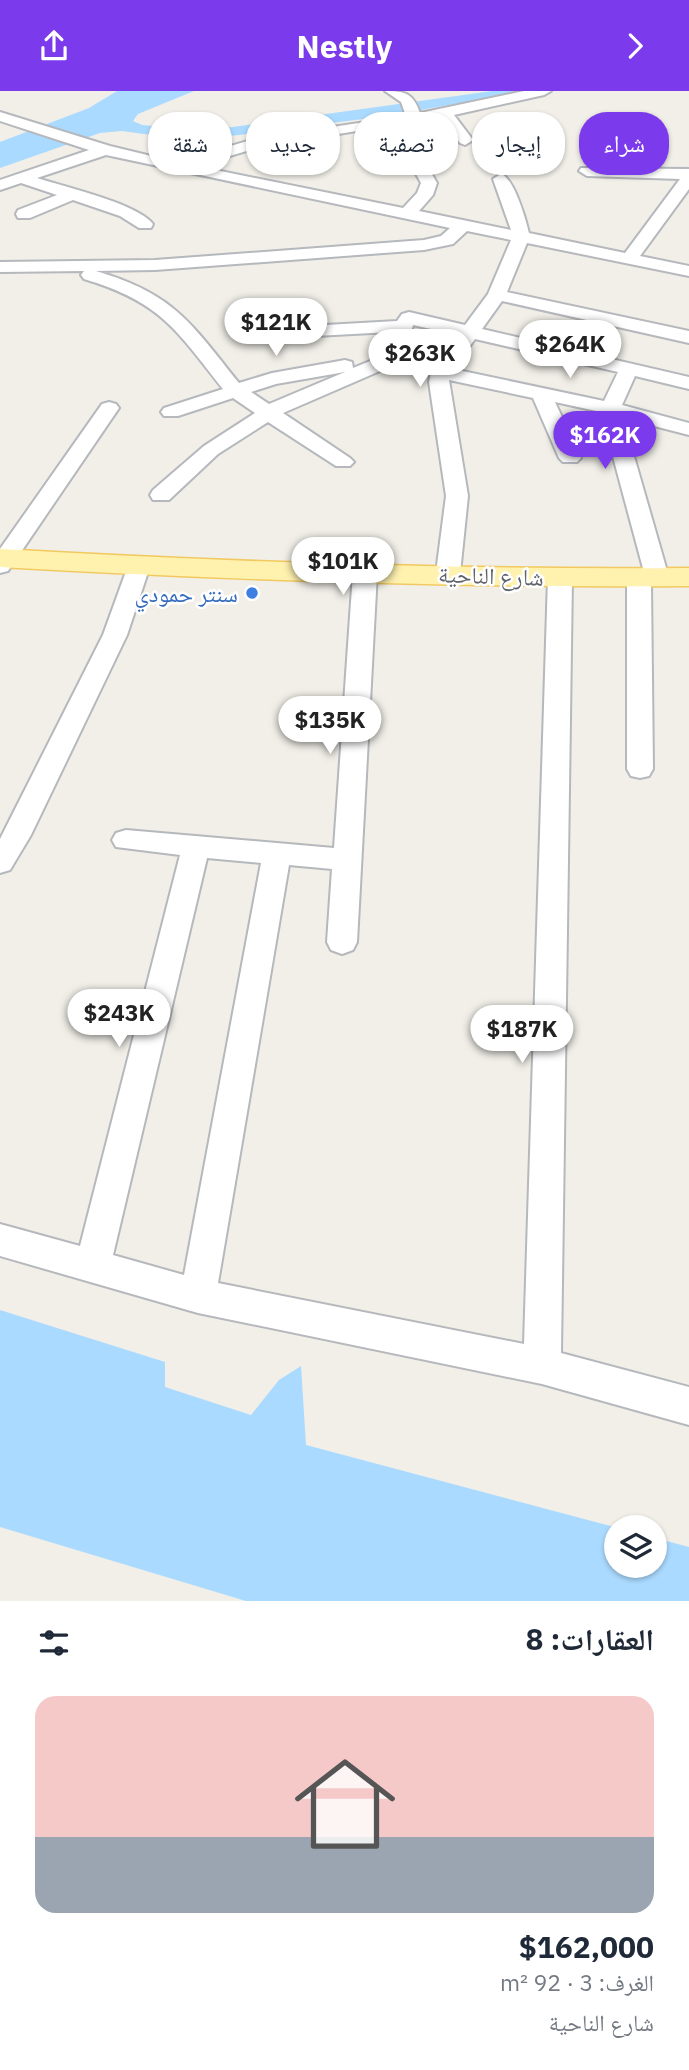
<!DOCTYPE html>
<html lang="ar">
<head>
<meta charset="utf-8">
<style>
	:root { --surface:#fff; --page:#f6f6f7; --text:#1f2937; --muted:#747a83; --accent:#7c3aed }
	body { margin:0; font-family:"IBM Plex Sans","Noto Naskh Arabic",sans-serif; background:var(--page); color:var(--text); direction:rtl; height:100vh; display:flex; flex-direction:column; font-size:26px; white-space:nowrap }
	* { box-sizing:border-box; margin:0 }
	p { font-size:23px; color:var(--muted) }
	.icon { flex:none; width:38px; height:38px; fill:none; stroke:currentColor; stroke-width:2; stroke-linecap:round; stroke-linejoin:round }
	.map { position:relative; height:1510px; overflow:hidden; direction:ltr }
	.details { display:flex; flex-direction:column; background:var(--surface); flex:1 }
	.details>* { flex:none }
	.hud { position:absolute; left:21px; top:21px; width:648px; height:63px; direction:rtl; display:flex; gap:14px }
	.controls { position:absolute; left:604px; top:1424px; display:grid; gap:14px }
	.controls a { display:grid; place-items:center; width:63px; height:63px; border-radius:50%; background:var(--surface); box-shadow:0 2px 5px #0004; font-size:35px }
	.price { position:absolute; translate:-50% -60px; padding:0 16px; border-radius:24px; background:#fff; color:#222; font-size:23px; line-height:46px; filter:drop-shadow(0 2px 4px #0008) }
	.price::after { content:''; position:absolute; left:50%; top:42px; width:21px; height:16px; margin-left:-10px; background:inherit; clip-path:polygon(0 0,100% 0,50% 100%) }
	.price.current { background:var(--accent); color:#fff }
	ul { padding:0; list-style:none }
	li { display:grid; align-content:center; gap:14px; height:371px; padding:0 35px }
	li span { display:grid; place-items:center; height:217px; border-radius:21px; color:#555 }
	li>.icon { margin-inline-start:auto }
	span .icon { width:126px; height:126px; fill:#fffc; stroke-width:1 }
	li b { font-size:30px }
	h2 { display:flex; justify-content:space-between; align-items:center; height:84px; padding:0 35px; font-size:30px }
	.chip { padding:0 24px; border-radius:28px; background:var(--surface); box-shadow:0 2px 5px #0004; font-size:24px; line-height:63px }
	.chip.current { background:var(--accent); color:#fff }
	header { display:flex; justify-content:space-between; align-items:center; height:91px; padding:0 35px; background:var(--accent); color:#fff; font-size:32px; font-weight:700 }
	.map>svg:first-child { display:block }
	.water { fill:#aadaff }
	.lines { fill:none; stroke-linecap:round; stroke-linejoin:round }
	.minor-casing { stroke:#b5b8bc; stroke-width:4 }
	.major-casing { stroke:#f2c960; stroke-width:3 }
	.minor { fill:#fff; fill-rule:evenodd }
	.major { fill:#fff2af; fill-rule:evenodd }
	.shop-dot { fill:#3f7fe0; stroke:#fff; stroke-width:2.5 }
	.labels { text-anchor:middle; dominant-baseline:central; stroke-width:5; stroke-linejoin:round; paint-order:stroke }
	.street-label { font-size:23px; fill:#5f6368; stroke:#fff }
	.shop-label { font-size:23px; fill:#366cbe; stroke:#fff; text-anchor:end }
</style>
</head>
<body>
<header><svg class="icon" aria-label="forward" viewBox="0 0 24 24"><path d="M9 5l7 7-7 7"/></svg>Nestly<svg class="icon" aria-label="share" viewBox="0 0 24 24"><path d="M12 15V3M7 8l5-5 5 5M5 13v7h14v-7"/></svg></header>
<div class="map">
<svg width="689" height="1510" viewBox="0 0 689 1510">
	<rect width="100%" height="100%" fill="#f1efe8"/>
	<path class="water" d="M 117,0 L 194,0 L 138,23 L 133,30 L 142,34 L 204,40 L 492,0 L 529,0 L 386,25 L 239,44 L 188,49 L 122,40 L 100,42 L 0,77 L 0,51 L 89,17 Z
		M 0,1219 L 165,1271 L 165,1296 L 251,1324 L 279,1289 L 301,1275 L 306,1354 L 618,1437 L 616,1475 L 654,1475 L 655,1447 L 689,1456 L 689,1510 L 246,1510 L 0,1436 Z"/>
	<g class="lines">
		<defs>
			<path id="minor" d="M 385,0 C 405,0 413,2 420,22 L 524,0 L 551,0 L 544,4 L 454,24 L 473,49 L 465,54 L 460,52 L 441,26 L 260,56 L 196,75 L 403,117 L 417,102 L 421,92 L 411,74 L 419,69 L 425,71 L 437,92 L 433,104 L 419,120 L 511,139 L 493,88 L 501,83 C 514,87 526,129 529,142 L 625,162 L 680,88 L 587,85 L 579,80 L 581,77 L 689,78 L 689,98 L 640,165 L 689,175 L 689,185 L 527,152 L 507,201 L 689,240 L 689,252 L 502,210 L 482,238 L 689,286 L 689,298 L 635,285 L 622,314 L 689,332 L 689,344 L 623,327 L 669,487 L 665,492 L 651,493 L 653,678 L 649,685 L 640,687 L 631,685 L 627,678 L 627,487 L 631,482 L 644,481 L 601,321 L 555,311 L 581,367 L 577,371 L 563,371 L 559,367 L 533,307 L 449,289 L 468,405 L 460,482 L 456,487 L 440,487 L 436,482 L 446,405 L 429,291 L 431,281 L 458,244 L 413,234 L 403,270 L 283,322 L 350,367 L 354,371 L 350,375 L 336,375 L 268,331 L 218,363 L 169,409 L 153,409 L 150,404 L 153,399 L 204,355 L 255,322 L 233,307 L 178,325 L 164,325 L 161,321 L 164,317 L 223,298 C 175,237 160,211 84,188 L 81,184 L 84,180 L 0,181 L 0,171 L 155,169 L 424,149 L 441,145 L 450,137 L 106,64 L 37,87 C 65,96 136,112 153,133 L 151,137 L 139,137 L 120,125 L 73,109 L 30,127 L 18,127 L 16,123 L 18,119 L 57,104 L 21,92 L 0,99 L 0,89 L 89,59 L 0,30 L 0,21 L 110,55 L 176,71 L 258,47 L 406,25 L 401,11 ZM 467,140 L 511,149 L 488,203 L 465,234 L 409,221 L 402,223 L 397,230 L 252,238 L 250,242 L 252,246 L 259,248 L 391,241 L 387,263 L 353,277 L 352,271 L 345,269 L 272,282 L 239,292 C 190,231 174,203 96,180 L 155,179 L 424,159 L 453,153 ZM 475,248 L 618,281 L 604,310 L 453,278 ZM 345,281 L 269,313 L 251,301 L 276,293 Z
				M 109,311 L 116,313 L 119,317 L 8,480 L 0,482 L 0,458 L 102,313 Z
				M 139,468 L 147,470 L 150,475 L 127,544 L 31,744 L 10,779 L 0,782 L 0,748 L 103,544 L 128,475 L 131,470 Z
				M 365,475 L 373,477 L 377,482 L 357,851 L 353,859 L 342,863 L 331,859 L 327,851 L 332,778 L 289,774 L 218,1192 L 524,1253 L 548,487 L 552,482 L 568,482 L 572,487 L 561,1262 L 689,1296 L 689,1334 L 542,1293 L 198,1222 L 0,1165 L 0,1133 L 80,1155 L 180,764 L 116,756 L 112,749 L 116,742 L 126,739 L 334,757 L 353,482 L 357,477 ZM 207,767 L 261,772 L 184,1184 L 113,1164 Z"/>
			<path id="major" d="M 0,458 C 229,471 459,479 689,477 L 689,495 C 459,497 229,489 0,476 Z"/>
		</defs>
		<use href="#minor" class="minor-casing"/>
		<use href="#major" class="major-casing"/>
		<use href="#minor" class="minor"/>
		<use href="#major" class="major"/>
	</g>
	<circle class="shop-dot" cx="252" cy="502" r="7"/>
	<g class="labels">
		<g class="street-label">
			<text transform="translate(491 484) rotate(2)">شارع الناحية</text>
		</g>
		<g class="shop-label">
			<text x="238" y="502">سنتر حمودي</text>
		</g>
	</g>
</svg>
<div class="controls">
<a><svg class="icon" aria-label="layers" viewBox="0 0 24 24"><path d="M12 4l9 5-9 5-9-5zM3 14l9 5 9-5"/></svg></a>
</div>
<b class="price" style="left:276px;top:267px">$121K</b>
<b class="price" style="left:570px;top:289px">$264K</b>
<b class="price" style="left:420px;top:298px">$263K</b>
<b class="price current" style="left:605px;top:380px">$162K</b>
<b class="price" style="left:343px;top:506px">$101K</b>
<b class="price" style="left:330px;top:665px">$135K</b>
<b class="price" style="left:119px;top:958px">$243K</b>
<b class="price" style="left:522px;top:974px">$187K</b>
<div class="hud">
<a class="chip current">شراء</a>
<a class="chip">إيجار</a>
<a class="chip">تصفية</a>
<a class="chip">جديد</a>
<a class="chip">شقة</a>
</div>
</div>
<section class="details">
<h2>العقارات: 8<svg class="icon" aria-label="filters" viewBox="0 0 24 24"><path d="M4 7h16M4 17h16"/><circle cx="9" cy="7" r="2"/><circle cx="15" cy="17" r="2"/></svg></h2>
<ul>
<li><span style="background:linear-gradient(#f6c9c9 65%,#9aa5b1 0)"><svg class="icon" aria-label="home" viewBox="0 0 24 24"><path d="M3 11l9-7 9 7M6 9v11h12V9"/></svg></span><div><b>$162,000</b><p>الغرف: 3 · 92 m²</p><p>شارع الناحية</p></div></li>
</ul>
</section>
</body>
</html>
